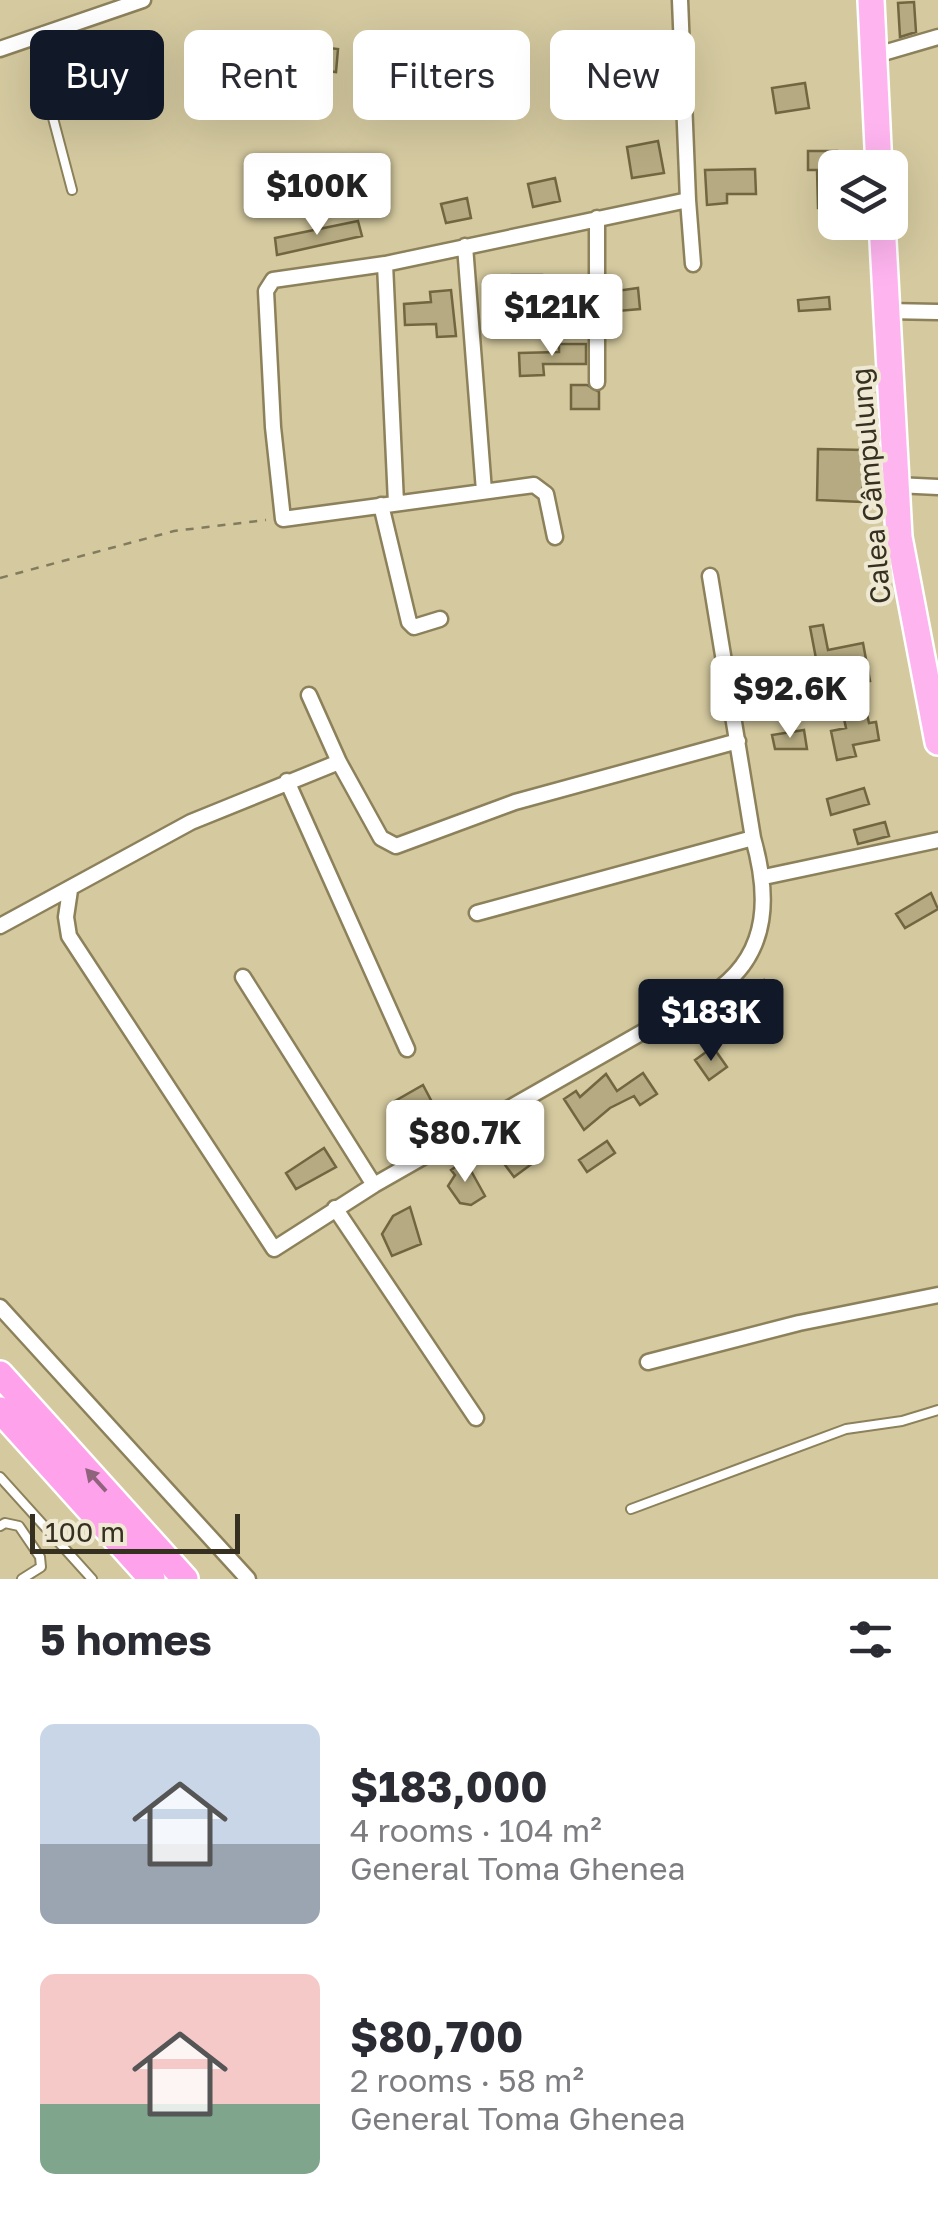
<!DOCTYPE html>
<html lang="en">
<head>
<meta charset="utf-8">
<style>
	:root { --surface:#fff; --page:#f7f7f7; --text:#2b2b33; --muted:#7c7c81; --accent:#111827 }
	body { margin:0; font-family:"Golos Text",sans-serif; background:var(--page); color:var(--text); height:100vh; display:flex; flex-direction:column; font-size:38px; white-space:nowrap }
	* { box-sizing:border-box; margin:0 }
	p { font-size:32px; color:var(--muted) }
	.icon { flex:none; width:55px; height:55px; fill:none; stroke:currentColor; stroke-width:2; stroke-linecap:round; stroke-linejoin:round }
	.map { position:relative; height:1579px; overflow:hidden }
	.side { display:flex; flex-direction:column; background:var(--surface); flex:1 }
	.side>* { flex:none }
	.top-card { position:absolute; left:30px; top:30px; width:880px; height:90px; display:flex; gap:20px }
	.tools { position:absolute; left:818px; top:150px; display:grid; gap:20px }
	.tools a { display:grid; place-items:center; width:90px; height:90px; border-radius:15px; background:var(--surface); box-shadow:0 10px 40px #0002; font-size:50px }
	.scale { position:absolute; left:30px; bottom:25px; width:210px; box-sizing:border-box; padding-left:10px; border:5px solid #353020; border-top:0; font-size:28px; line-height:35px; white-space:nowrap; color:#353020; -webkit-text-stroke:8px #efe9d4; paint-order:stroke }
	.price { position:absolute; translate:-50% -85px; padding:0 22px; border-radius:10px; background:#fff; color:#222; font-size:32px; line-height:65px; filter:drop-shadow(0 2px 5px #0008) }
	.price::after { content:''; position:absolute; left:50%; top:60px; width:30px; height:22px; margin-left:-15px; background:inherit; clip-path:polygon(0 0,100% 0,50% 100%) }
	.price.selected { background:var(--accent); color:#fff }
	ul { padding:0; list-style:none }
	li { display:flex; align-items:center; gap:30px; height:250px; padding:0 40px }
	li span { display:grid; place-items:center; flex:none; width:280px; height:200px; border-radius:15px; color:#555 }
	li>.icon { margin-inline-start:auto }
	span .icon { width:120px; height:120px; fill:#fffc; stroke-width:1 }
	li b { font-size:42px }
	h2 { display:flex; justify-content:space-between; align-items:center; height:120px; padding:0 40px; font-size:42px }
	.tag { padding:0 35px; border-radius:15px; background:var(--surface); box-shadow:0 10px 40px #0002; font-size:35px; line-height:90px }
	.tag.selected { background:var(--accent); color:#fff }
	.map>svg:first-child { display:block }
	.building { fill:#b5aa81; stroke:#716640; stroke-width:2.5 }
	.lines { fill:none; stroke-linecap:round; stroke-linejoin:round }
	.service-casing { stroke:#8c815a; stroke-width:12 }
	.minor-casing { stroke:#8c815a; stroke-width:19 }
	.trunk-casing { stroke:#fff; stroke-width:30 }
	.motorway-casing { stroke:#fff; stroke-width:30 }
	.path { stroke:#837b5e; stroke-width:2.5; stroke-dasharray:8 8; stroke-linecap:butt }
	.service { stroke:#fff; stroke-width:8 }
	.minor { stroke:#fff; stroke-width:14 }
	.trunk { stroke:#feb4ef; stroke-width:25 }
	.motorway { stroke:#fea2eb; stroke-width:25 }
	.oneway { fill:#8f637b }
	.labels { text-anchor:middle; dominant-baseline:central; stroke-width:8; stroke-linejoin:round; paint-order:stroke }
	.street-label { font-size:28px; fill:#353020; stroke:#efe9d4 }
</style>
</head>
<body>
<div class="map">
<svg width="938" height="1579" viewBox="0 0 938 1579">
	<rect width="100%" height="100%" fill="#d4c99f"/>
	<path class="building" d="M 914,2 L 916,32 L 900,37 L 898,3 Z
		M 320,47 L 338,49 L 336,72 L 317,70 Z
		M 805,83 L 809,108 L 776,113 L 772,88 Z
		M 658,141 L 664,173 L 632,178 L 627,147 Z
		M 808,151 L 837,151 L 835,208 L 818,208 L 817,170 L 808,170 Z
		M 755,169 L 756,194 L 727,194 L 727,203 L 707,205 L 705,170 Z
		M 555,178 L 560,201 L 533,207 L 528,184 Z
		M 467,198 L 471,218 L 446,223 L 441,204 Z
		M 358,221 L 362,236 L 277,255 L 275,238 Z
		M 512,275 L 542,275 L 542,295 L 506,296 L 506,303 L 488,304 L 487,281 L 512,280 Z
		M 638,288 L 640,309 L 618,311 L 616,291 Z
		M 451,290 L 456,336 L 437,337 L 436,324 L 405,325 L 404,304 L 431,302 L 430,292 Z
		M 829,297 L 830,309 L 799,311 L 798,300 Z
		M 559,344 L 586,344 L 586,364 L 543,364 L 544,375 L 520,376 L 519,353 L 559,352 Z
		M 571,385 L 587,385 L 599,392 L 599,409 L 571,409 Z
		M 818,449 L 864,450 L 862,502 L 817,500 Z
		M 823,625 L 828,650 L 863,643 L 870,681 L 860,683 L 869,723 L 876,722 L 879,740 L 853,745 L 856,756 L 837,760 L 831,731 L 846,728 L 837,687 L 822,690 L 810,627 Z
		M 804,730 L 807,749 L 775,749 L 772,735 Z
		M 864,788 L 869,804 L 831,815 L 827,799 Z
		M 885,822 L 889,836 L 858,844 L 854,830 Z
		M 931,893 L 938,909 L 905,928 L 896,914 Z
		M 764,980 L 778,1002 L 750,1019 L 742,1006 L 759,995 L 753,986 Z
		M 717,1003 L 731,1025 L 710,1037 L 697,1016 Z
		M 713,1047 L 727,1067 L 709,1080 L 695,1060 Z
		M 643,1073 L 657,1094 L 640,1105 L 634,1096 L 610,1108 L 584,1130 L 564,1099 L 576,1091 L 580,1097 L 606,1074 L 617,1091 Z
		M 423,1085 L 433,1104 L 425,1108 L 437,1130 L 415,1142 L 395,1101 Z
		M 514,1119 L 533,1147 L 526,1152 L 533,1163 L 514,1177 L 491,1146 L 509,1133 L 504,1125 Z
		M 607,1141 L 615,1153 L 587,1172 L 579,1160 Z
		M 324,1148 L 336,1167 L 296,1189 L 286,1173 Z
		M 465,1160 L 485,1196 L 471,1205 L 460,1203 L 448,1186 L 455,1175 L 451,1170 Z
		M 410,1207 L 421,1244 L 392,1256 L 382,1234 L 393,1216 Z"/>
	<g class="lines">
		<defs>
			<path id="service" d="M 44,31 L 53,118 L 72,190
				M 0,1477 L 92,1579
				M 631,1509 L 846,1429 L 902,1421 L 938,1410
				M 0,1526 L 5,1523 L 19,1526 L 40,1557 L 41,1567 L 22,1579"/>
			<path id="minor" d="M 0,49 L 143,0
				M 873,56 L 938,37
				M 688,200 L 693,264
				M 597,218 L 597,382
				M 465,246 L 484,491
				M 385,264 L 396,503
				M 887,311 L 938,312
				M 896,485 L 938,487
				M 381,505 L 409,622 L 414,627 L 440,619
				M 555,537 L 546,494 L 534,485 L 283,519 L 273,427 L 266,291 L 273,280 L 385,264 L 688,200 L 680,0
				M 309,695 L 339,762
				M 287,781 L 407,1049
				M 764,877 L 938,840
				M 70,890 L 66,917 L 69,936 L 274,1249 L 374,1185 L 720,988 C 770,950 769,894 753,838 L 710,576
				M 477,913 L 753,838
				M 0,926 L 191,822 L 339,762 L 381,838 L 396,846 L 515,802 L 738,741
				M 243,977 L 374,1185
				M 335,1208 L 476,1418
				M 0,1307 L 248,1579
				M 648,1362 L 799,1323 L 938,1295"/>
			<path id="trunk" d="M 871,0 L 879,168
				M 882,222 L 899,537 L 938,742"/>
			<path id="motorway" d="M 0,1374 L 185,1579
				M 0,1410 L 152,1579"/>
		</defs>
		<use href="#service" class="service-casing"/>
		<use href="#minor" class="minor-casing"/>
		<use href="#trunk" class="trunk-casing"/>
		<use href="#motorway" class="motorway-casing"/>
		<path class="path" d="M 0,578 L 174,531 L 266,520"/>
		<use href="#service" class="service"/>
		<use href="#minor" class="minor"/>
		<use href="#trunk" class="trunk"/>
		<use href="#motorway" class="motorway"/>
	</g>
	<defs><path id="oneway-solid" d="M-6-.8H1V-3.2L6.5 0L1 3.2V.8H-6Z" transform="scale(2.5)"/></defs>
	<use class="oneway" href="#oneway-solid" transform="translate(96 1480) rotate(-132)"/>
	<g class="labels">
		<g class="street-label">
			<text transform="translate(870 486) rotate(-95)">Calea Câmpulung</text>
		</g>
	</g>
</svg>
<div class="tools">
<a><svg class="icon" aria-label="layers" viewBox="0 0 24 24"><path d="M12 4l9 5-9 5-9-5zM3 14l9 5 9-5"/></svg></a>
</div>
<div class="scale">100 m</div>
<b class="price" style="left:317px;top:238px">$100K</b>
<b class="price" style="left:552px;top:359px">$121K</b>
<b class="price" style="left:790px;top:741px">$92.6K</b>
<b class="price selected" style="left:711px;top:1064px">$183K</b>
<b class="price" style="left:465px;top:1185px">$80.7K</b>
<div class="top-card">
<a class="tag selected">Buy</a>
<a class="tag">Rent</a>
<a class="tag">Filters</a>
<a class="tag">New</a>
</div>
</div>
<section class="side">
<h2>5 homes<svg class="icon" aria-label="filters" viewBox="0 0 24 24"><path d="M4 7h16M4 17h16"/><circle cx="9" cy="7" r="2"/><circle cx="15" cy="17" r="2"/></svg></h2>
<ul>
<li><span style="background:linear-gradient(#c9d6e8 60%,#9aa5b1 0)"><svg class="icon" aria-label="home" viewBox="0 0 24 24"><path d="M3 11l9-7 9 7M6 9v11h12V9"/></svg></span><div><b>$183,000</b><p>4 rooms · 104 m²</p><p>General Toma Ghenea</p></div></li>
<li><span style="background:linear-gradient(#f6c9c9 65%,#7fa58c 0)"><svg class="icon" aria-label="home" viewBox="0 0 24 24"><path d="M3 11l9-7 9 7M6 9v11h12V9"/></svg></span><div><b>$80,700</b><p>2 rooms · 58 m²</p><p>General Toma Ghenea</p></div></li>
</ul>
</section>
</body>
</html>
